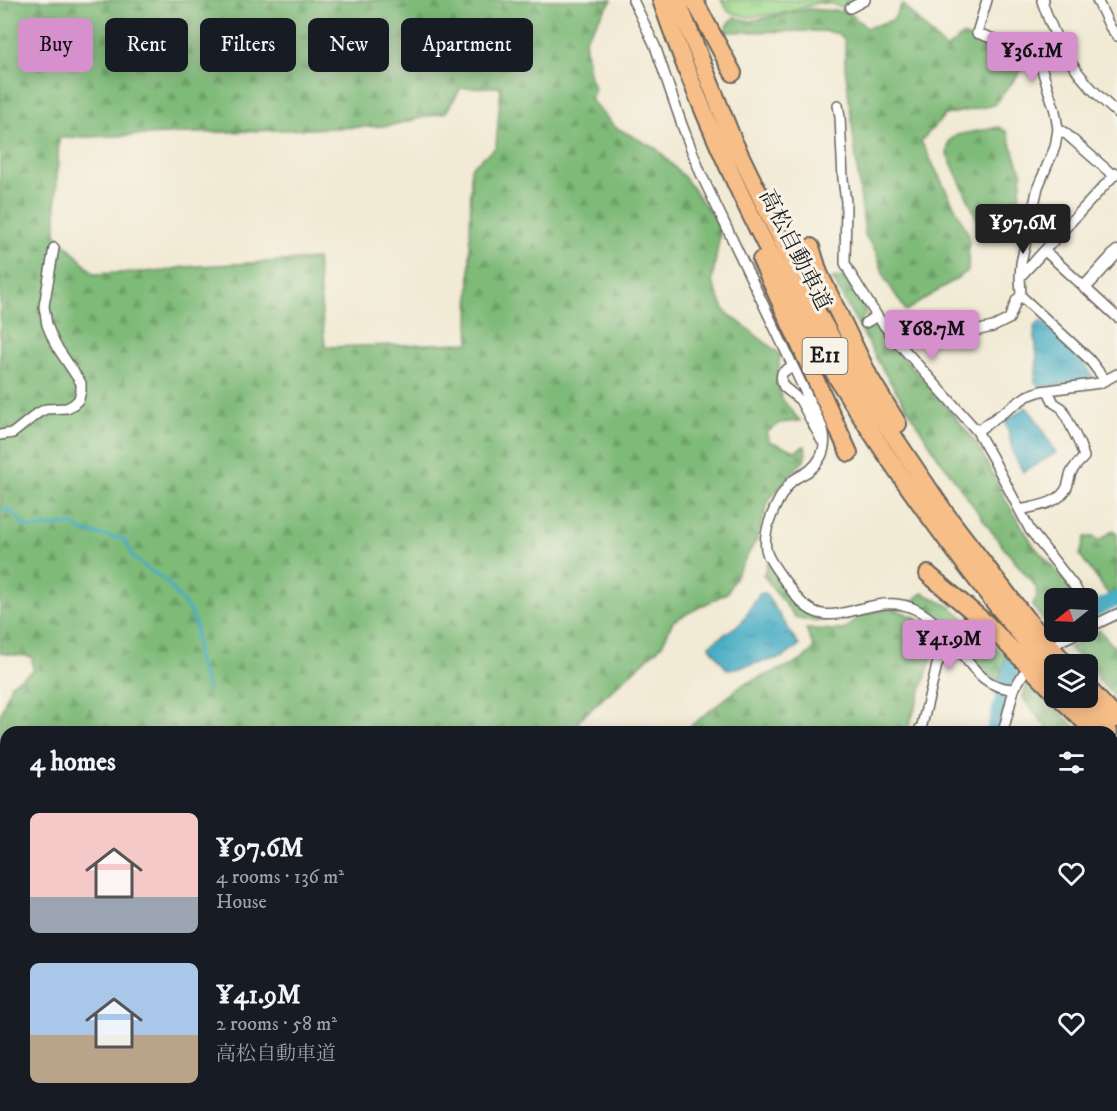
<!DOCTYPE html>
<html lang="en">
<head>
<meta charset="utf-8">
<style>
	:root { --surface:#171b24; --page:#242831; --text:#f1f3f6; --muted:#9ea1a6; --accent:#d690ce }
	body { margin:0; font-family:"IM FELL DW Pica","Noto Serif JP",serif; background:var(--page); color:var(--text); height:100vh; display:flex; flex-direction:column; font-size:22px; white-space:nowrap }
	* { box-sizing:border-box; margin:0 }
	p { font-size:20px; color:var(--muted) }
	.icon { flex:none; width:33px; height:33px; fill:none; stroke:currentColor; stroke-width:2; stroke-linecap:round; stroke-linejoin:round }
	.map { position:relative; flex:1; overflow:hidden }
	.panel { position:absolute; left:0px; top:726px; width:1118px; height:386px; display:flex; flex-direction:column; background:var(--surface); border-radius:18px 18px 0 0; box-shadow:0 3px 15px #0003 }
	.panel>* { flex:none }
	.banner { position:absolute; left:18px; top:18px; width:600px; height:54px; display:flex; gap:12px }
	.needle { width:39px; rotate:252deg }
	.controls { position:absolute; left:1044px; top:588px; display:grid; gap:12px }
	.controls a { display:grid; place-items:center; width:54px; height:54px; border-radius:9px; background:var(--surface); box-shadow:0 3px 15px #0003; font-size:30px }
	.price { position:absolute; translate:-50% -51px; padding:0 14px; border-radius:6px; background:var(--accent); color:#111; font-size:20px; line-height:39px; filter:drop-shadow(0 2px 3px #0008) }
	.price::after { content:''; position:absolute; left:50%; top:36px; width:18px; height:14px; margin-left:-9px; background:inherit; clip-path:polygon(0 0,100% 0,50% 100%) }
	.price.selected { background:#222; color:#fff }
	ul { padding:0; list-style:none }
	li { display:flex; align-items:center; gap:18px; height:150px; padding:0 30px }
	li span { display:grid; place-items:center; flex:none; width:168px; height:120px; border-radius:9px; color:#555 }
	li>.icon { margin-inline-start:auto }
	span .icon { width:72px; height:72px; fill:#fffc; stroke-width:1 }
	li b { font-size:26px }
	h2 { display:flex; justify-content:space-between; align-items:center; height:72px; padding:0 30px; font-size:26px }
	.pill { padding:0 21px; border-radius:9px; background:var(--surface); box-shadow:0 3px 15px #0003; font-size:21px; line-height:54px }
	.pill.selected { background:var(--accent); color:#111 }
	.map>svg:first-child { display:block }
	.forest { fill:url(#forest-firs); stroke:#4d6b4a; stroke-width:1.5; fill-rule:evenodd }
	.park { fill:url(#park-crowns); stroke:#5d7b54; stroke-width:1.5 }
	.water { fill:url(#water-ripples); stroke:#316470; stroke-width:1.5 }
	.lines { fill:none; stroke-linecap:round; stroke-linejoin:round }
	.stream { stroke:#46adc5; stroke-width:3 }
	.river { stroke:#46adc5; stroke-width:16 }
	.minor-casing { stroke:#67645c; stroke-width:12 }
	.tertiary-casing { stroke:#67645c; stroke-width:15 }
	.motorway-casing { stroke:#67645c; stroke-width:20 }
	.minor { stroke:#fff; stroke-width:9 }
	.tertiary { stroke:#fff; stroke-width:12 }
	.motorway { stroke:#f7be88; stroke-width:16 }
	.labels { text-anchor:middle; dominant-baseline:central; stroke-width:6; stroke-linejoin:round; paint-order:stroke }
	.shield { fill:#f7f3e8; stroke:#5e5c59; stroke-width:1.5 }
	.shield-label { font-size:21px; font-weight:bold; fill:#1c1c1c }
	.street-label { font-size:22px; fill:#1c1c1c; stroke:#f7f3e8 }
</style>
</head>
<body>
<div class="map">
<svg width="1117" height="1111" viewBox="0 0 1117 1111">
	<defs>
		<pattern id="forest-firs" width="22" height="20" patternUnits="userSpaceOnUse" patternTransform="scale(1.5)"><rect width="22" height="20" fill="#7eba78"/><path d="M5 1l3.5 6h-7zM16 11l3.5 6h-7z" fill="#6c9f67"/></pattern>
		<pattern id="park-crowns" width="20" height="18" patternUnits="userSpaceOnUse" patternTransform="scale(1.5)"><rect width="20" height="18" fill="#9eda8d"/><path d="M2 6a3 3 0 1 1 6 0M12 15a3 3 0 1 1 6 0" fill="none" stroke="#88ba79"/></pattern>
		<pattern id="water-ripples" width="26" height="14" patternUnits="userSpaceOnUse" patternTransform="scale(1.5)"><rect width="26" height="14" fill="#46adc5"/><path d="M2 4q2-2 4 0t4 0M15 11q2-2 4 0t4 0" fill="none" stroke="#3a8c9f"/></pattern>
	</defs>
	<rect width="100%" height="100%" fill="#f7f3e8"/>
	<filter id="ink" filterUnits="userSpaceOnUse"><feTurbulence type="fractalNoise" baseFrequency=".0167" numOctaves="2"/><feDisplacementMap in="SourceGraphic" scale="12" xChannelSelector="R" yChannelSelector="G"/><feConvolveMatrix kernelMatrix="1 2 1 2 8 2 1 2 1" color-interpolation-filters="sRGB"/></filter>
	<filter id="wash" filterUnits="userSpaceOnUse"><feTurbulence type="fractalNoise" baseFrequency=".008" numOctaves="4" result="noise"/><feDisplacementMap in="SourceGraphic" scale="24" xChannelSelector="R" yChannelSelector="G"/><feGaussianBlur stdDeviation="1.35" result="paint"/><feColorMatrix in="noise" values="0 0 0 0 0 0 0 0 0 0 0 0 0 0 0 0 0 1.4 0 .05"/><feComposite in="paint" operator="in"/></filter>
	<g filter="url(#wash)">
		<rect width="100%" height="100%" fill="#f1ead4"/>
		<path class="forest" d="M 0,0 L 612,0 L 585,39 L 589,74 L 595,90 L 590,99 L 615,127 L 657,149 L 685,178 L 721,227 L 712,282 L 725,311 L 780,354 L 778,376 L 781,398 L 800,421 L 780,423 L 766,433 L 769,441 L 795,451 L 805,446 L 806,453 L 804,461 L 793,471 L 769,500 L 757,539 L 740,568 L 727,593 L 673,621 L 662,645 L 579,720 L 577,732 L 6,732 L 6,1106 L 719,1106 L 721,1110 L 738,1106 L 836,1106 L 837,1111 L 0,1111 L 0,716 L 11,684 L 33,671 L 32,657 L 0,653 ZM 501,87 L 496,147 L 471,167 L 469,343 L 325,347 L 317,259 L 183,267 L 164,271 L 94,274 L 56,234 L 56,198 L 59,138 L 388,126 L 446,112 L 461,88 Z
			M 902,4 L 946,49 L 963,35 L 1030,60 L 994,105 L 945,115 L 921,141 L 969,235 L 968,271 L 906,311 L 885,279 L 876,252 L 865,235 L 845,65 L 845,40 L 839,34 L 826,31 L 726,32 L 726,27 L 734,17 L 750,21 L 809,9 L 848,12 L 867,28 L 893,20 Z
			M 999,127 L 1007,132 L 1022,174 L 1018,205 L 1004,233 L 985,236 L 947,154 L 949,141 L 957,135 Z
			M 844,277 L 864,305 L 866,313 L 861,320 L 866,330 L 873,328 L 879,330 L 950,411 L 977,444 L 1008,504 L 1034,546 L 1065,581 L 1074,598 L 1054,598 L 1054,623 L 1049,627 L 1032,606 L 1037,596 L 1036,587 L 1003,547 L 936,454 L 883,370 L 832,278 Z
			M 1113,530 L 1117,535 L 1117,595 L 1111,598 L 1080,555 L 1085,537 L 1093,537 L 1099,541 Z
			M 768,563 L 801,610 L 814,617 L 832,619 L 812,621 L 795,617 L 763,575 Z
			M 923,593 L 951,607 L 1006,656 L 999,681 L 982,673 L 953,634 L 927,609 L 911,602 Z
			M 891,608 L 915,617 L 934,631 L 936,646 L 907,732 L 683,732 L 744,684 L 801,661 L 814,648 L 806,629 L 844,630 L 862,614 Z
			M 1099,630 L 1117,650 L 1117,699 L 1088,667 L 1088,664 L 1085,664 L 1069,648 Z
			M 1027,681 L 1080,732 L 1050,732 L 1023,698 Z
			M 1112,762 L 1117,767 L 1117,798 L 1112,792 Z
			M 1112,856 L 1117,860 L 1117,1111 L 844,1111 L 847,1110 L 846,1106 L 1112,1106 Z"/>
		<path class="park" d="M 721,0 L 857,0 L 840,7 L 829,3 L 817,3 L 789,12 L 749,17 L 729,12 Z"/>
		<path class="water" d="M 1041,320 C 1060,338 1085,355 1094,381 L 1039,387 L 1035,381 L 1037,359 L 1034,327 Z
			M 1026,407 C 1039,421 1047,436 1056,453 L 1023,472 L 1013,453 L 1008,430 L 1005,422 Z
			M 760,593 L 765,593 L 799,645 L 784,657 L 727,670 L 709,645 L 741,623 Z"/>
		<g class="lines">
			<path class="stream" d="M 0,511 L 10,510 L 25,526 L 34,528 L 71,524 L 83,531 L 95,534 L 124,539 L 134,558 L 148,569 L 165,580 L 189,610 L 195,623 L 198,661 L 208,690
				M 0,1005 L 2,1007 L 3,1029 L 6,1037
				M 53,1111 L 53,1106"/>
			<path class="river" d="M 1088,612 L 1117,599
				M 1051,628 L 1054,627
				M 994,732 L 1013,661
				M 760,1111 L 761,1106"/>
		</g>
	</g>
	<g filter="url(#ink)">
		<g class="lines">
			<defs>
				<path id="minor" d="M 633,0 L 655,46 L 682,125 L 701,174 L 823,429 C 827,445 823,459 810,470 C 805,474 796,477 791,482 C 778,498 760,532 767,553 C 771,564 785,581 792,591 C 823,637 854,601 896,604 C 922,606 938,625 954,644
					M 987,0 L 977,33 L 1037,54 L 1055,111 L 1058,129 L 1065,133 L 1114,176
					M 1044,0 L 1042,1 C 1058,50 1078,79 1117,113
					M 1097,0 L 1110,27 L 1117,36
					M 850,8 L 865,0
					M 1037,54 L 1058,42
					M 838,105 L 840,117 L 843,179 L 846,202 L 845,263 L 850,273 L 877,316 L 893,337 L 977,431 L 992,457 L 1030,530 L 1075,587 L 1081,598
					M 1058,129 L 1055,147 L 1038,187 L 1021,263 L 1020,277 L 1021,296 L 1089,359 L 1105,380
					M 1045,251 L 1117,317
					M 1020,277 L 1116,173
					M 865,323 L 877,316
					M 883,324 L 917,331 L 979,330 L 993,327 L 1009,319 L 1017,299 L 1021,296
					M 789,368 L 782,373 L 781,381 L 784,387 L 800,400 L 822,441
					M 977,431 L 1027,396 L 1041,391 L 1100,383 L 1117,374
					M 0,435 L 13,433 L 38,413 L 46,409 L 67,408 L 74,404 L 79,399 L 81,390 L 81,383 L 55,344 L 47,325 L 44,306 L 54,248
					M 1020,510 C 1036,506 1060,504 1067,487 C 1069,482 1069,477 1071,473 C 1074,466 1079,463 1084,457 L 1080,445 L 1062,408 L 1054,403 L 1048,391
					M 1088,613 L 1093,625
					M 1088,628 L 1117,614
					M 1060,641 L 1080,632
					M 918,732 L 922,725 L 937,665 L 941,656 L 954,644 C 972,666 983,688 1014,689
					M 1003,732 L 1014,689 L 1023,674"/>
				<path id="tertiary" d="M 1085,287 L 1117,252"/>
				<path id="motorway" d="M 661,0 C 684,67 712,133 742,197 C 773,261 805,325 842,386 C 875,440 911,492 949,543 C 982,588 1017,632 1054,673
					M 677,0 L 733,140 L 812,303 L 853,376 L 946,514 L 1024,616 L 1066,664
					M 694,0 L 733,73
					M 811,247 L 819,273 L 870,378 L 898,424
					M 761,260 L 849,453
					M 928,574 L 986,623 L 1054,692
					M 1088,688 L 1117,719
					M 1060,698 L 1095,732
					M 1077,698 L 1109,732
					M 1112,747 L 1117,752"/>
			</defs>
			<use href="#minor" class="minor-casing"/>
			<use href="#tertiary" class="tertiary-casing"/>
			<use href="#motorway" class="motorway-casing"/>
			<use href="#minor" class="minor"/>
			<use href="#tertiary" class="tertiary"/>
			<use href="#motorway" class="motorway"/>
		</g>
	</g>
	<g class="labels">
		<rect class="shield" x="802.5" y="338" width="45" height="36" rx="4.5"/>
		<g class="shield-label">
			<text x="825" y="356">E11</text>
		</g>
		<g class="street-label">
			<text transform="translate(795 250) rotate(63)">高松自動車道</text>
		</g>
	</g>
</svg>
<div class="controls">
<a><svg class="needle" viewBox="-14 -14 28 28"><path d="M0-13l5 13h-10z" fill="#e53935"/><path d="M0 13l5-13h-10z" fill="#9ea1a6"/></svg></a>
<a><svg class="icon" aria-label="layers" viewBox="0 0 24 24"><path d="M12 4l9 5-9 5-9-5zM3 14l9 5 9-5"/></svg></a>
</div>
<b class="price" style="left:1032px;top:83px">¥36.1M</b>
<b class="price selected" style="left:1023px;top:255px">¥97.6M</b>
<b class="price" style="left:932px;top:361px">¥68.7M</b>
<b class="price" style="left:949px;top:671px">¥41.9M</b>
<div class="banner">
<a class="pill selected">Buy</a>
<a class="pill">Rent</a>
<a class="pill">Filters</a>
<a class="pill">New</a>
<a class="pill">Apartment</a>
</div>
<section class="panel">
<h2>4 homes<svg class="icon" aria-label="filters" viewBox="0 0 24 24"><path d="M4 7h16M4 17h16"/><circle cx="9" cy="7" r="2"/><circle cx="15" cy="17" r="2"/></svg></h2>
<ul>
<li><span style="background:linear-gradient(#f6c9c9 70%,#9aa5b1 0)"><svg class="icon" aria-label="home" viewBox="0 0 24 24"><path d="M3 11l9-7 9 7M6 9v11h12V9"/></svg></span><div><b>¥97.6M</b><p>4 rooms · 136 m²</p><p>House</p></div><svg class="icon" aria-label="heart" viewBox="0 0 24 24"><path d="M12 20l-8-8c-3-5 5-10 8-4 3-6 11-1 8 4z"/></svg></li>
<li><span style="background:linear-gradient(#a9c7e8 60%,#b9a48a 0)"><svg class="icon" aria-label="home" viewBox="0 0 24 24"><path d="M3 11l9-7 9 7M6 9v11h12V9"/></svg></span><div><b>¥41.9M</b><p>2 rooms · 58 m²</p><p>高松自動車道</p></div><svg class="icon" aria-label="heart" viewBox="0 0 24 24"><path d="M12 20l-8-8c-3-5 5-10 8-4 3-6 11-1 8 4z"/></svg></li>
</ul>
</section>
</div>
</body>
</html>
